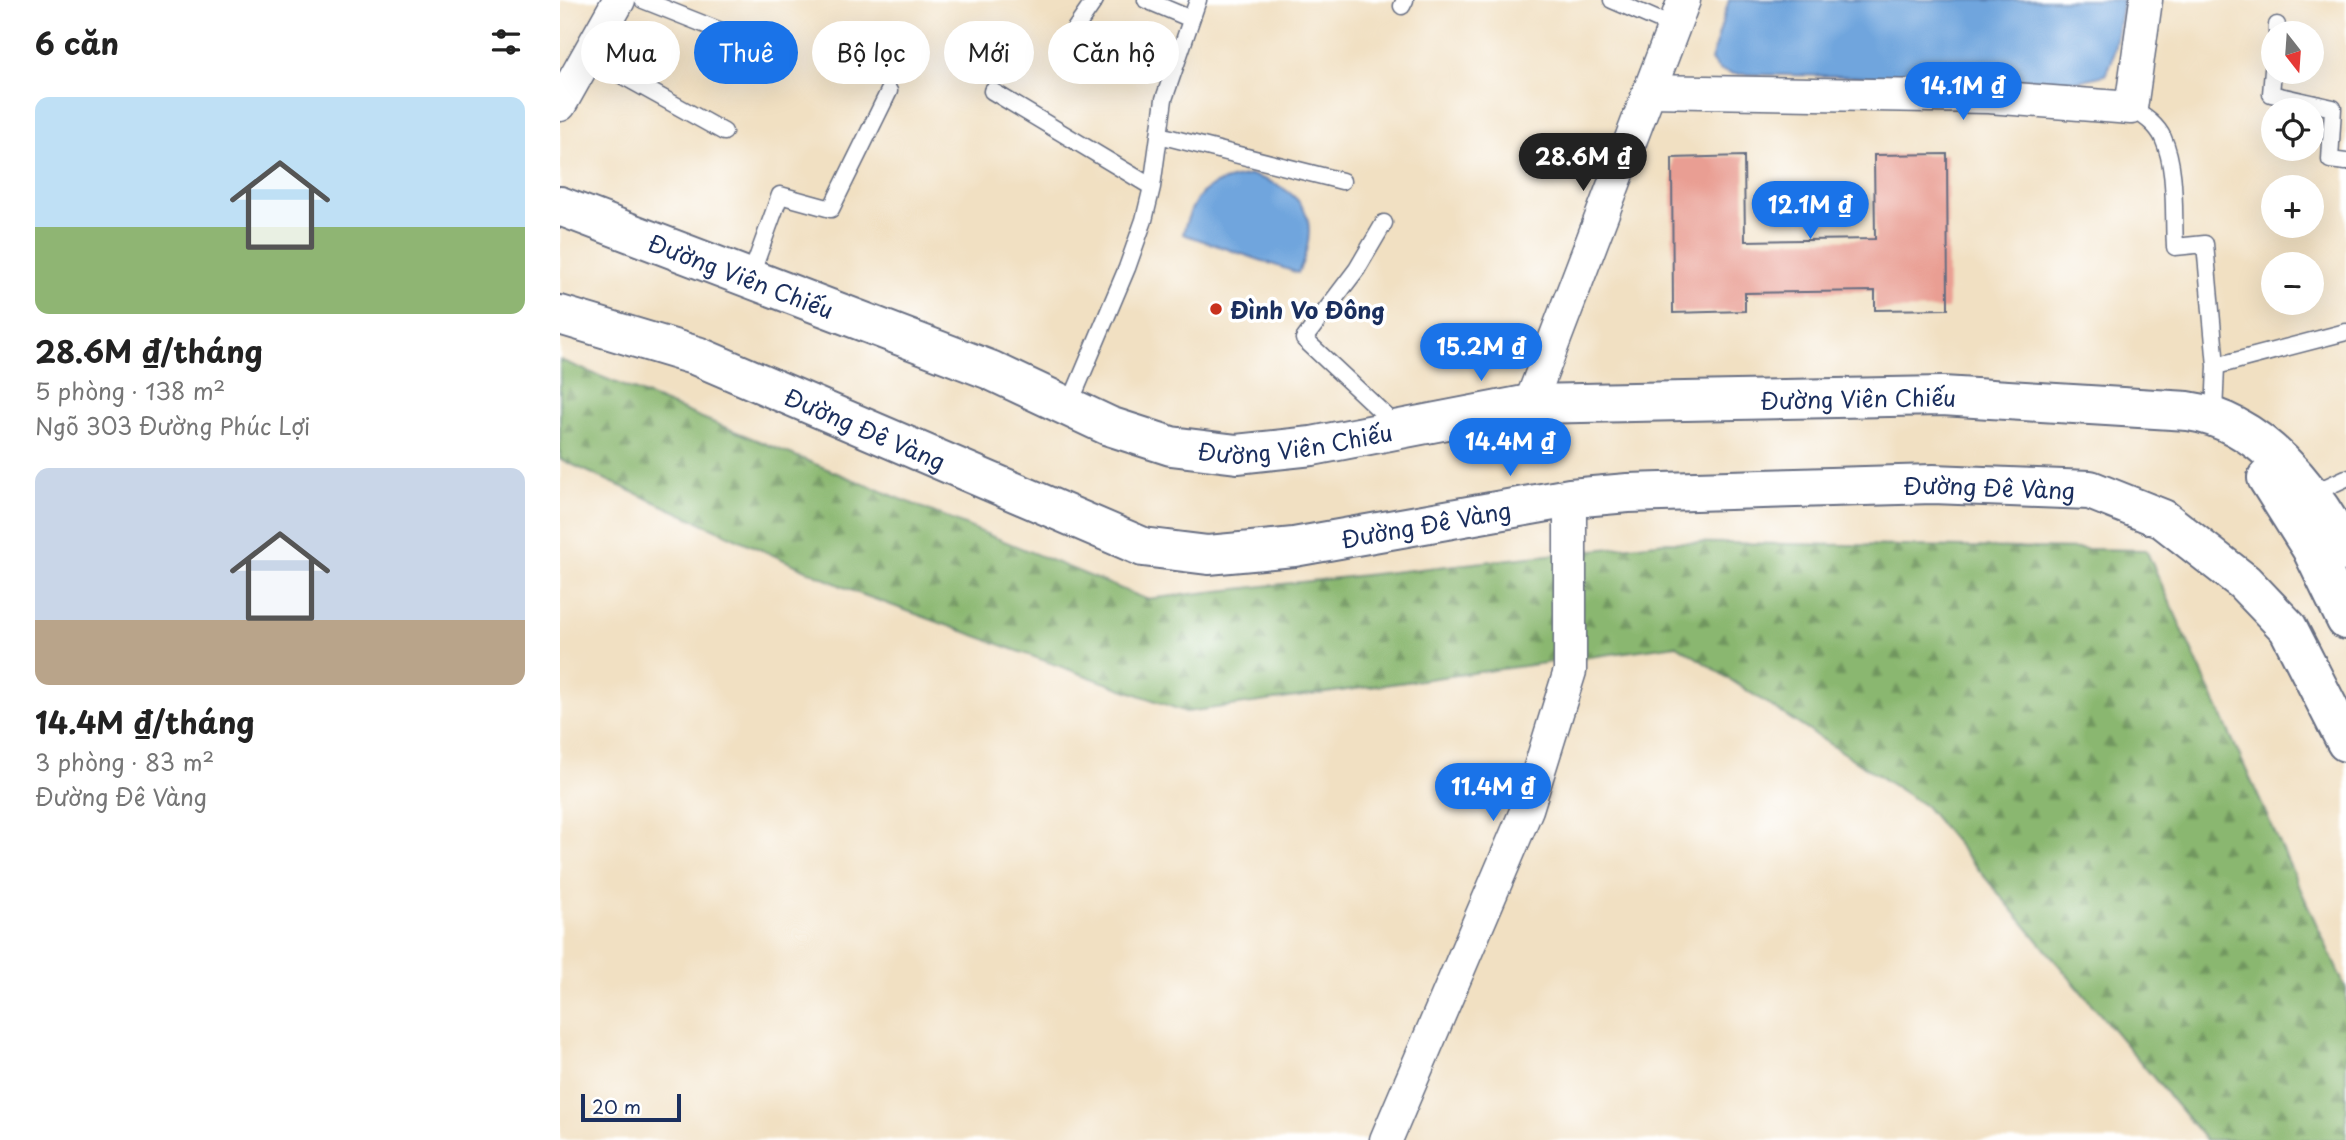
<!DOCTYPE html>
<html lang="vi">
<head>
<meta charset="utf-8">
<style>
	:root { --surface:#fff; --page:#f6f6f6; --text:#222; --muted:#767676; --accent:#1a73e8 }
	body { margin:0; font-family:"Playpen Sans",sans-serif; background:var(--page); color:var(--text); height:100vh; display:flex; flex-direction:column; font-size:26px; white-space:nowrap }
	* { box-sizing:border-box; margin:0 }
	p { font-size:23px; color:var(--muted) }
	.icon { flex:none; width:38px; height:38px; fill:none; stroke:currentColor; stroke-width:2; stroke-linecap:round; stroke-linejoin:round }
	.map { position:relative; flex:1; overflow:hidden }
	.side { display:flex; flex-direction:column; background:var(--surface); width:560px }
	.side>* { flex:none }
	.hud { position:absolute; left:21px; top:21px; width:665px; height:63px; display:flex; gap:14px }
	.needle { width:46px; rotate:163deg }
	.fabs { position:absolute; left:1701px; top:21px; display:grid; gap:14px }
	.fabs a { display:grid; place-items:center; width:63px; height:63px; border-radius:50%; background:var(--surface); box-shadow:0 7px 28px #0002; font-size:35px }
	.scale { position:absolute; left:21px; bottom:18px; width:100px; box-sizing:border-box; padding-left:7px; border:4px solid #1b2f5e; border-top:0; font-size:19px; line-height:24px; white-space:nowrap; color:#1b2f5e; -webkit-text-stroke:5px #fff; paint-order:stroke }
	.price { position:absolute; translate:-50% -60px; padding:0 16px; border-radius:24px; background:var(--accent); color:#fff; font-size:23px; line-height:46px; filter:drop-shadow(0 2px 4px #0008) }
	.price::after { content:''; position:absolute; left:50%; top:42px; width:21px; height:16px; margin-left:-10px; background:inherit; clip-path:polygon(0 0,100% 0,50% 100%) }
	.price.on { background:#222; color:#fff }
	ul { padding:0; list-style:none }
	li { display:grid; align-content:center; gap:14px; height:371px; padding:0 35px }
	li span { display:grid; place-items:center; height:217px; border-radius:14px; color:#555 }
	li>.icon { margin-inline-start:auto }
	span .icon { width:126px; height:126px; fill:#fffc; stroke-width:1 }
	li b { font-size:30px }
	h2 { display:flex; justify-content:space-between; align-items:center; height:84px; padding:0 35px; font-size:30px }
	.tag { padding:0 24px; border-radius:32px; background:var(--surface); box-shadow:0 7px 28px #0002; font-size:24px; line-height:63px }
	.tag.on { background:var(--accent); color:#fff }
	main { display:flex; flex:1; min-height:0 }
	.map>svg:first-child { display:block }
	.forest { fill:url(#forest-firs); stroke:#527366; stroke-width:2 }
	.water { fill:#70a5dd; stroke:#466a9e; stroke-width:2 }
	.building { fill:#e99e93 }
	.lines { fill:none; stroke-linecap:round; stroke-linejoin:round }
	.lane-casing { stroke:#666d81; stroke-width:19 }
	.street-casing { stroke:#666d81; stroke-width:35 }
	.secondary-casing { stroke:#666d81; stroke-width:42 }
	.lane { stroke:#fff; stroke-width:16 }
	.street { stroke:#fff; stroke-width:32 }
	.secondary { stroke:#fff; stroke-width:38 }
	.poi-dot { fill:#c8321e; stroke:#fff; stroke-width:2.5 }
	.labels { text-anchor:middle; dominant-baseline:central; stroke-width:7; stroke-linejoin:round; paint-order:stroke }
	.street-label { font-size:23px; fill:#1b2f5e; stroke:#fff }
	.poi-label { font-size:23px; font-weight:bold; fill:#1b2f5e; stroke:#fff; text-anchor:start }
</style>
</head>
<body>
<main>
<section class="side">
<h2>6 căn<svg class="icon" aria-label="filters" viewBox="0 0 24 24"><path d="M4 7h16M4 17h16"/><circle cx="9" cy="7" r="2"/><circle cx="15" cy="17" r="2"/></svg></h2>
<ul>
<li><span style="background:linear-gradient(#bfe0f5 60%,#8fb573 0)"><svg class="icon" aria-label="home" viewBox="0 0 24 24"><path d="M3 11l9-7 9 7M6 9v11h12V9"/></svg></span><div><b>28.6M ₫/tháng</b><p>5 phòng · 138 m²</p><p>Ngõ 303 Đường Phúc Lợi</p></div></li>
<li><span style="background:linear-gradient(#c9d6e8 70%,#b9a48a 0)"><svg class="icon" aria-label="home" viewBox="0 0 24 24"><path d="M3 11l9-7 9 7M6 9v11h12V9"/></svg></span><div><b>14.4M ₫/tháng</b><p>3 phòng · 83 m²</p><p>Đường Đê Vàng</p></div></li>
</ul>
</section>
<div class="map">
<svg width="1786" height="1140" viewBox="0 0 1786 1140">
	<defs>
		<pattern id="forest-firs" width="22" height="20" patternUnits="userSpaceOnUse" patternTransform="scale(1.75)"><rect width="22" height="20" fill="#8ab76f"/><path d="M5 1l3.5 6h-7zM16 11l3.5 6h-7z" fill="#70955e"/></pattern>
	</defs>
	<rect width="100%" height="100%" fill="#fff"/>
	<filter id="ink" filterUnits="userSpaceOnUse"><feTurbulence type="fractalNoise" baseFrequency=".0143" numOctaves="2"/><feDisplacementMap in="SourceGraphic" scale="14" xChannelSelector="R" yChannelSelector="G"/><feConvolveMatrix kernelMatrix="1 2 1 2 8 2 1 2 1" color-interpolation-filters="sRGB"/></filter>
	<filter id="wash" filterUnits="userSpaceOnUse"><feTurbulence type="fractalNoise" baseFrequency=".00686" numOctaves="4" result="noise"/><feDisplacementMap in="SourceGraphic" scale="28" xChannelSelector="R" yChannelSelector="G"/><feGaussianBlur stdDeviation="1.57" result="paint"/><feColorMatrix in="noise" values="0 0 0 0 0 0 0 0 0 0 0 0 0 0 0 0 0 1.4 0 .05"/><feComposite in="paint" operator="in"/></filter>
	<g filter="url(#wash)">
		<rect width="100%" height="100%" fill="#f1e0c2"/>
		<path class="forest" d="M 0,360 L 586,599 L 1106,542 L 1586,550 L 1786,989 L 1786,1140 L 1646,1140 L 1365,806 L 1117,645 L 626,712 L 295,592 L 0,459 Z"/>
		<path class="water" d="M 1169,0 L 1563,0 L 1552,61 L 1545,75 L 1519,81 L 1173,74 L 1159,70 L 1151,60 Z
			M 691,175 C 747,191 762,221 738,273 L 623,234 C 634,190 648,182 691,175 Z"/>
		<g id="blocks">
			<path class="building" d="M 1387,154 L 1388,309 L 1315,310 L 1315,291 L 1185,293 L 1185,311 L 1113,313 L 1112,158 L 1184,156 L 1185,241 L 1315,239 L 1314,155 Z"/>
		</g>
	</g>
	<g filter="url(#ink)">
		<use href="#blocks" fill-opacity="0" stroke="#666d81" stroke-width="2"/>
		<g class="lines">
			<defs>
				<path id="lane" d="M 83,0 L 161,31
					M 586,0 L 631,19
					M 1052,0 L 1114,27
					M 842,6 L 845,0
					M 1717,33 L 1717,25
					M 502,48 L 535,0
					M 27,56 L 164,132
					M 1713,70 L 1711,94 L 1773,108 L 1770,160 L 1786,162
					M 432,91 L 592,187
					M 1571,108 C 1583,116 1596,123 1603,138 C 1617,169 1613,213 1615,247 L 1645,244 L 1656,366
					M 599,135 L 782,181
					M 824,223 L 797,269 L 744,339 L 839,428
					M 190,278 L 220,195 L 271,209 L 329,91
					M 508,408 L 567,268 L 584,220 L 592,187 L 604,99 L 638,0
					M 1654,414 L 1656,366 L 1786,332
					M 1749,495 L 1786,478"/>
				<path id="street" d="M 1089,91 L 1429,97 L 1571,108 L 1586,0
					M 0,105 L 59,0
					M 970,404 L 1124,0
					M 826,1140 L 967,809 L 1010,671 L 1010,498"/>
				<g id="secondary">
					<path id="s1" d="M 0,206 L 430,370 L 549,426 L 611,446 L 677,454 L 752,446 L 970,404 L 1382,396 L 1628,411 C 1700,421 1754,490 1786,552"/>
					<path id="s2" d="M 0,315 L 137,356 L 583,547 L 648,555 L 734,547 L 1010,498 L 1068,493 L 1373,484 L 1530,490 L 1603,519 L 1684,582 L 1728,628 L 1786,742"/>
					<path d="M 1707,478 L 1751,548 L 1786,620"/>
				</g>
			</defs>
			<use href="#lane" class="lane-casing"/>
			<use href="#street" class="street-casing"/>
			<use href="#secondary" class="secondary-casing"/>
			<use href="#lane" class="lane"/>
			<use href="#street" class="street"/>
			<use href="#secondary" class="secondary"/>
		</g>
	</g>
	<circle class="poi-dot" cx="656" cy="309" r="7"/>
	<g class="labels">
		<g class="street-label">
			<text stroke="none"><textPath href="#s1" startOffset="194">Đường Viên Chiếu</textPath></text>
			<text stroke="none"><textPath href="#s1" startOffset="1349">Đường Viên Chiếu</textPath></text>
			<text stroke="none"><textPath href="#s2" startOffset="326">Đường Đê Vàng</textPath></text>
			<text stroke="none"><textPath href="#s1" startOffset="782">Đường Viên Chiếu</textPath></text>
			<text stroke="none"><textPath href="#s2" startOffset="1480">Đường Đê Vàng</textPath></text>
			<text stroke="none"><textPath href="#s2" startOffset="914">Đường Đê Vàng</textPath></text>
		</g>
		<g class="poi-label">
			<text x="670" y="309">Đình Vo Đông</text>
		</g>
	</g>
</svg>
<div class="fabs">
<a><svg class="needle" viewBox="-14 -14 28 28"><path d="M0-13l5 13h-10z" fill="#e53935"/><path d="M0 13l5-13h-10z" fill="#767676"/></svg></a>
<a><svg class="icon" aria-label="locate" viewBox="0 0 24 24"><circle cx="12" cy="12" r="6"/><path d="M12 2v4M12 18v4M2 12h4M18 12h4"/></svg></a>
<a>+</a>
<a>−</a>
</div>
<div class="scale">20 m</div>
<b class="price" style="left:1403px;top:122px">14.1M ₫</b>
<b class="price on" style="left:1023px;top:193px">28.6M ₫</b>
<b class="price" style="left:1250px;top:241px">12.1M ₫</b>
<b class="price" style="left:921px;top:383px">15.2M ₫</b>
<b class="price" style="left:950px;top:478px">14.4M ₫</b>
<b class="price" style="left:933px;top:823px">11.4M ₫</b>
<div class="hud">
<a class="tag">Mua</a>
<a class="tag on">Thuê</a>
<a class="tag">Bộ lọc</a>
<a class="tag">Mới</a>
<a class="tag">Căn hộ</a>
</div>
</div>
</main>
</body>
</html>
